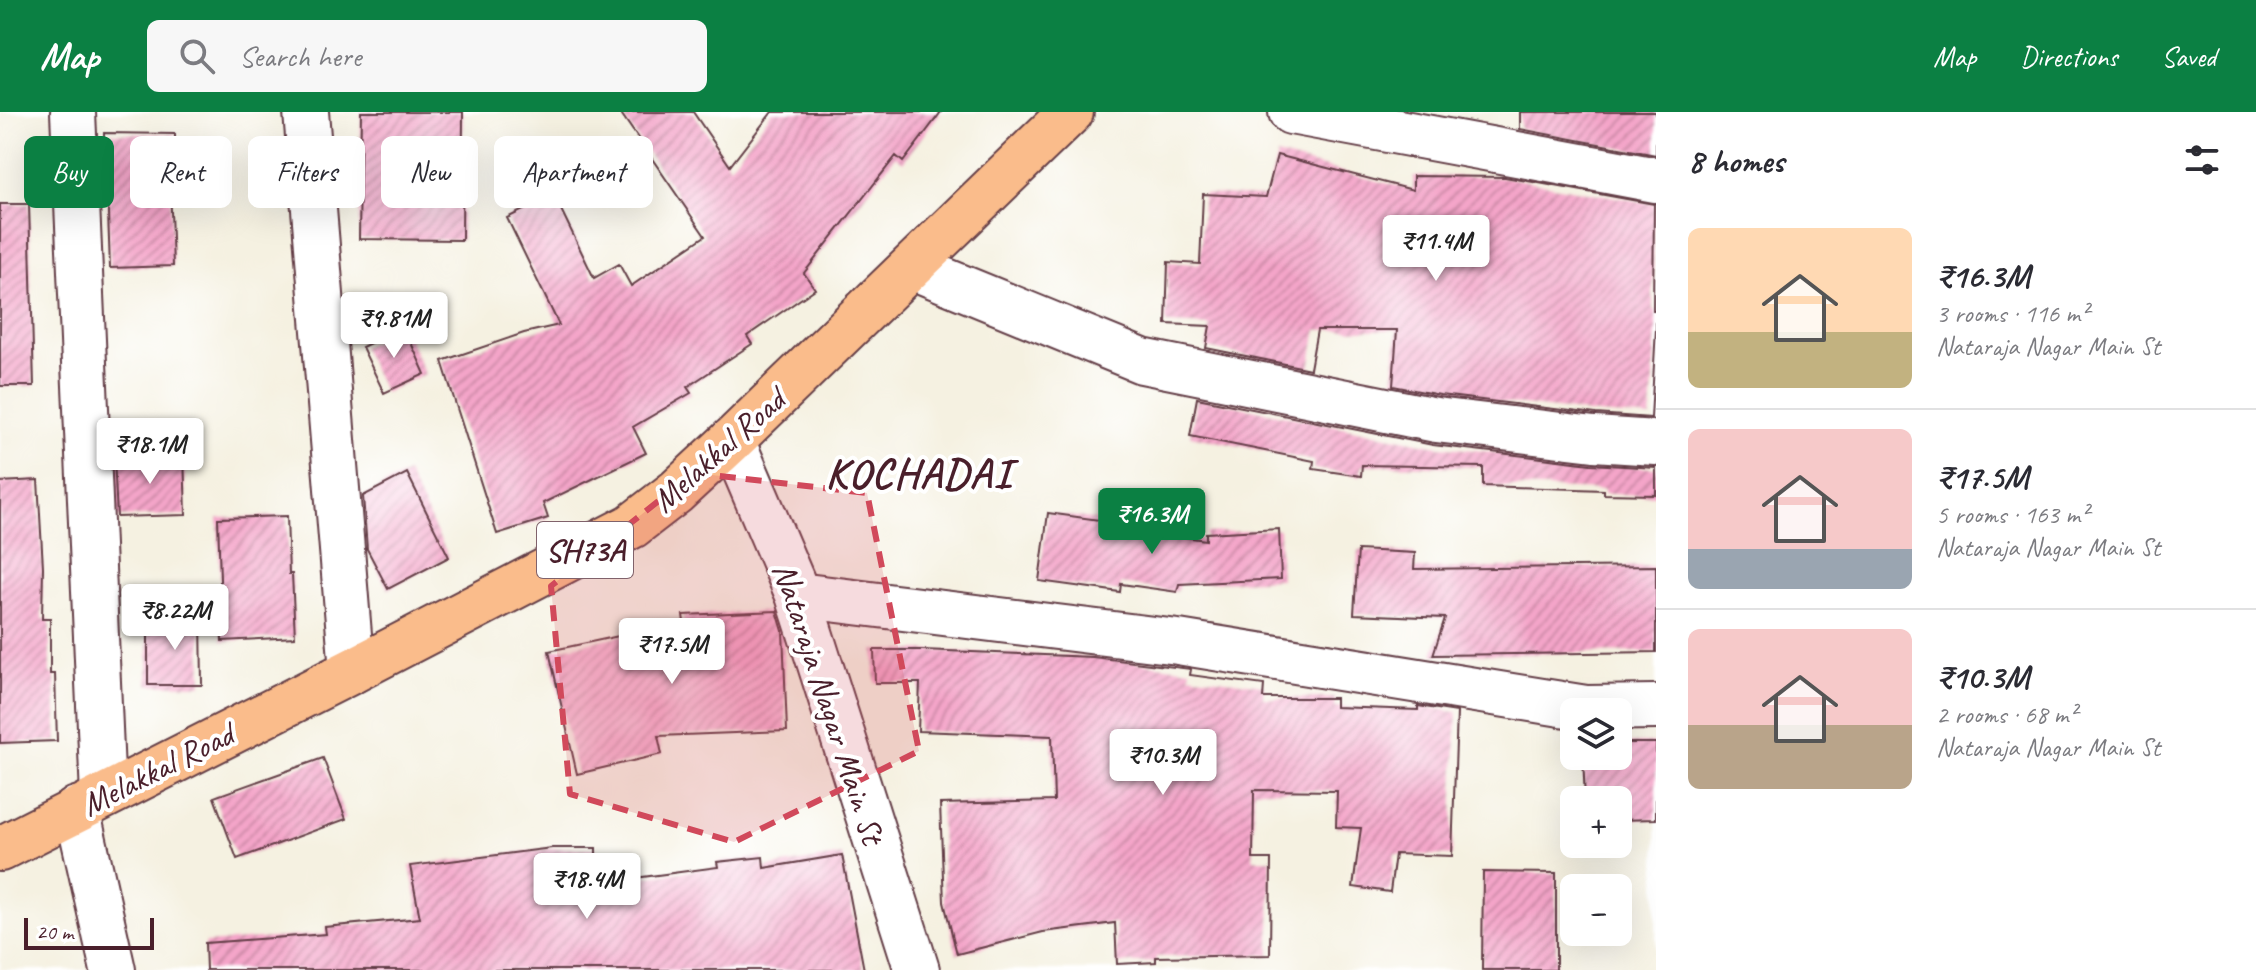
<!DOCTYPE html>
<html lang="en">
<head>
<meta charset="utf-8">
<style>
	:root { --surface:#fff; --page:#f7f7f7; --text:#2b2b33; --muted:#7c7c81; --line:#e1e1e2; --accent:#0b8043 }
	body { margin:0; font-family:Caveat,sans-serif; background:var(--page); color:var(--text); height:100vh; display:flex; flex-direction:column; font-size:30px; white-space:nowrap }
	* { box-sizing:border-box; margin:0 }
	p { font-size:26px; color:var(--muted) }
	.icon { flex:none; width:44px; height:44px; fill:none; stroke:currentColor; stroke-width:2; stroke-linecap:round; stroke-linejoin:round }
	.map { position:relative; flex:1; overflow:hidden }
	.drawer { display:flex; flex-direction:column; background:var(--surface); width:600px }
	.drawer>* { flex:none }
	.top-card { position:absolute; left:24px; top:24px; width:760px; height:72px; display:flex; gap:16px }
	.controls { position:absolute; left:1560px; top:586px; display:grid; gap:16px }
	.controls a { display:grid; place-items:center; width:72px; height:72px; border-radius:12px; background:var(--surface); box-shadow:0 8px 32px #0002; font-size:40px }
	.scale { position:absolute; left:24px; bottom:20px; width:130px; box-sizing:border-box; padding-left:8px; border:4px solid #4a1f2b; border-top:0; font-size:22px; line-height:28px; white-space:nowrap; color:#4a1f2b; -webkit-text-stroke:6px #fff; paint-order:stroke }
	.price { position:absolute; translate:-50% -68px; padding:0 18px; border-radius:8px; background:#fff; color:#222; font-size:26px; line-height:52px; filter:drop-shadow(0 2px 4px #0008) }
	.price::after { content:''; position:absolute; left:50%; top:48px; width:24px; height:18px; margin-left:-12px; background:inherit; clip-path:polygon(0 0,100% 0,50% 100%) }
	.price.on { background:var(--accent); color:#fff }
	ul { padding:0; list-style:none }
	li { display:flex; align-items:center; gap:24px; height:200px; padding:0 32px }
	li+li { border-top:2px solid var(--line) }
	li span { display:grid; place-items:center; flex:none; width:224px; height:160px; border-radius:12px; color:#555 }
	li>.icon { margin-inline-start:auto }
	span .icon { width:96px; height:96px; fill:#fffc; stroke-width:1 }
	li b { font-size:34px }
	h2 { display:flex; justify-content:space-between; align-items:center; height:96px; padding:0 32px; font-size:34px }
	.chip { padding:0 28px; border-radius:12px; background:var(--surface); box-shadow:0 8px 32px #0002; font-size:28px; line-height:72px }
	.chip.on { background:var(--accent); color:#fff }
	header { display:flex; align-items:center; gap:48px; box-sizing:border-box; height:112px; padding:0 40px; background:var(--accent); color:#fff }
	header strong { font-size:38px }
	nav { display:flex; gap:44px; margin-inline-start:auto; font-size:28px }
	.search { width:560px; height:72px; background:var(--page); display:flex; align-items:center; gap:20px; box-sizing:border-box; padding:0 28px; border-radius:12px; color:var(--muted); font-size:30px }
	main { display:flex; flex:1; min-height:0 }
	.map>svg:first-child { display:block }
	.building { fill:url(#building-hatch) }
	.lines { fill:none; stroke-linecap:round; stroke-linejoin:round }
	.minor-casing { stroke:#643e46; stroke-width:48 }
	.major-casing { stroke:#643e46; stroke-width:48 }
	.minor { stroke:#fff; stroke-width:44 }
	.major { stroke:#fabc8b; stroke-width:44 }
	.marked { fill:#d1495b; fill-opacity:0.2; stroke:#d1495b; stroke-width:6; stroke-dasharray:16 10; stroke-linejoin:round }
	.labels { text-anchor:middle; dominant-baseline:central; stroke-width:8; stroke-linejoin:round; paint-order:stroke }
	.shield { fill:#fff; stroke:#80626b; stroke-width:2 }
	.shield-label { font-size:32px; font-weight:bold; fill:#4a1f2b }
	.street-label { font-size:34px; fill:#4a1f2b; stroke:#fff }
	.district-label { font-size:42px; font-weight:bold; letter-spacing:2px; fill:#4a1f2b; stroke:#fff }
</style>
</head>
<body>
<header>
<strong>Map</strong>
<div class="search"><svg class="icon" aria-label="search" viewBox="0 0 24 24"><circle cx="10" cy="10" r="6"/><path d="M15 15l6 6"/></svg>Search here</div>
<nav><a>Map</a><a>Directions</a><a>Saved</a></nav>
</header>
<main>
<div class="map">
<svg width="1656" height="858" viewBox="0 0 1656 858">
	<defs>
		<pattern id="building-hatch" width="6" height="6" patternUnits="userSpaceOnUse" patternTransform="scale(2)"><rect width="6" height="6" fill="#f4a5c9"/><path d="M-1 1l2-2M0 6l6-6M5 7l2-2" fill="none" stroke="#c886a3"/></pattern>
	</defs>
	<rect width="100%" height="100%" fill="#fff"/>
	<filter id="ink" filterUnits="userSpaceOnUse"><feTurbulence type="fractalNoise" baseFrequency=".0125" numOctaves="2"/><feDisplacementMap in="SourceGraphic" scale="16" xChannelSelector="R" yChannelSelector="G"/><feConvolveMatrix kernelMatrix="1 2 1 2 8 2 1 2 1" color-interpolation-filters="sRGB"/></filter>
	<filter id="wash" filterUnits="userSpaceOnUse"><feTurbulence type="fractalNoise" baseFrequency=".006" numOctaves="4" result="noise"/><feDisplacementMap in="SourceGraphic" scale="32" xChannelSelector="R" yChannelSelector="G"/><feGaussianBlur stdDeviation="1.8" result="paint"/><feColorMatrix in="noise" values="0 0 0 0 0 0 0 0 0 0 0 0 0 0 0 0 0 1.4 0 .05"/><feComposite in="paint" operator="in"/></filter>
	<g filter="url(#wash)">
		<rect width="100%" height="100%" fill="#f5f1e1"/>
		<g id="blocks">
			<path class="building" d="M 361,0 L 463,0 L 462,128 L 359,127 Z
				M 620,0 L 693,0 L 730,54 L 772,0 L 941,0 L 903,50 L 896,44 L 804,161 L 815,177 L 747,224 L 752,232 L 687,275 L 691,281 L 633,315 L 646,341 L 543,391 L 548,406 L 497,422 L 442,249 L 524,221 L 559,213 L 507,106 L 554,83 L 594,166 L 619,152 L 631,174 L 705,124 Z
				M 1520,0 L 1656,0 L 1656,43 L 1520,17 Z
				M 104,21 L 175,22 L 175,72 L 170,72 L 173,154 L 110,156 L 107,72 L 104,72 Z
				M 1277,43 L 1413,78 L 1413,64 L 1505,65 L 1654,92 L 1653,198 L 1656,198 L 1656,216 L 1651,306 L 1596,302 L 1440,283 L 1393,274 L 1397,218 L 1317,218 L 1310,257 L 1206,236 L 1210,214 L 1166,212 L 1168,150 L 1200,152 L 1203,82 L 1266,85 Z
				M 0,92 L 29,92 L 34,274 L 0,274 Z
				M 404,215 L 425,262 L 384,281 L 362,235 Z
				M 1197,286 L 1433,333 L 1591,352 L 1656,356 L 1656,383 L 1604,382 L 1604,378 L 1483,374 L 1483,355 L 1362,353 L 1361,364 L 1313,357 L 1314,349 L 1190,324 Z
				M 184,343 L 186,403 L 117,405 L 114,345 Z
				M 407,361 L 449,445 L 388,477 L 367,437 L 363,384 Z
				M 38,368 L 43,455 L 42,507 L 50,507 L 50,562 L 55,562 L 57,629 L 0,631 L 0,370 Z
				M 1048,401 L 1129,412 L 1128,417 L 1206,428 L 1206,421 L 1279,417 L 1281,467 L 1179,472 L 1177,480 L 1121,472 L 1120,480 L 1039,469 Z
				M 287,404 L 289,462 L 292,462 L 295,525 L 222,529 L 218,406 Z
				M 1358,438 L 1415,441 L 1414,457 L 1656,454 L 1656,540 L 1433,543 L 1445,506 L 1354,502 Z
				M 777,499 L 783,519 L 787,619 L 658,624 L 662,642 L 577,662 L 549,539 L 684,510 L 683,503 Z
				M 201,506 L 202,573 L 148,573 L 148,507 Z
				M 874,538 L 922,538 L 1093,545 L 1191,557 L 1190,563 L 1264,573 L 1263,586 L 1335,586 L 1335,595 L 1418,598 L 1418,594 L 1457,600 L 1452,744 L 1395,742 L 1390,780 L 1353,775 L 1361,716 L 1336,715 L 1337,679 L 1254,678 L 1253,747 L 1271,747 L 1270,843 L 1156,845 L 1156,850 L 1117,852 L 1115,811 L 1043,820 L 957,842 L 944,790 L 940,692 L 1054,689 L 1052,624 L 918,619 L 920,571 L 875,571 Z
				M 1618,631 L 1656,631 L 1656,707 L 1618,708 L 1618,688 L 1585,688 L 1583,644 L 1618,644 Z
				M 323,646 L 346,707 L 237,747 L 214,685 Z
				M 552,736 L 596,736 L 596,754 L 626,753 L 627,767 L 718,755 L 717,750 L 763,745 L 764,756 L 842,743 L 864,858 L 206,858 L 205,831 L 326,822 L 325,815 L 420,806 L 410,754 Z
				M 1483,760 L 1556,761 L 1556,858 L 1482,858 Z"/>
		</g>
	</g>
	<g filter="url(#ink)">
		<use href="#blocks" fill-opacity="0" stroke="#643e46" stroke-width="2"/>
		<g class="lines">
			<defs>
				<path id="minor" d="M 73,0 L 103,684
					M 306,0 L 352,559
					M 1291,0 L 1656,68
					M 912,155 L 1142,249 L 1436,308 L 1594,327 L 1656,331
					M 732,328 L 798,483 L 917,858
					M 798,483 L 1178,530 L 1586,596 L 1656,595
					M 77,697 L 113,858"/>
				<path id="major" d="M 0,737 L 352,559 L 632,414 L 676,380 L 732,328 L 1071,0"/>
			</defs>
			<use href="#minor" class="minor-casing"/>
			<use href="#major" class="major-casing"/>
			<use href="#minor" class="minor"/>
			<use href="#major" class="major"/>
		</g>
	</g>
	<path class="marked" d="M 694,361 L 867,381 L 919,639 L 734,730 L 570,682 L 551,474 Z"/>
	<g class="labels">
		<rect class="shield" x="537" y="410" width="96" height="56" rx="6"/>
		<g class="shield-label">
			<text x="585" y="438">SH73A</text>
		</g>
		<g class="street-label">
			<text transform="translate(718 338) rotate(-42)">Melakkal Road</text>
			<text transform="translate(829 591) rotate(72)">Nataraja Nagar Main St</text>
			<text transform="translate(157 657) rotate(-27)">Melakkal Road</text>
		</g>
		<g class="district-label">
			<text x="919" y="361">KOCHADAI</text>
		</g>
	</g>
</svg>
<div class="controls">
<a><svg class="icon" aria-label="layers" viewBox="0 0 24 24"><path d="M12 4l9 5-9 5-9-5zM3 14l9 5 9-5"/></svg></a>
<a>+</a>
<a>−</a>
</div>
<div class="scale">20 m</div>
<b class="price" style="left:1436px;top:171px">₹11.4M</b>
<b class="price" style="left:394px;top:248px">₹9.81M</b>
<b class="price" style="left:150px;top:374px">₹18.1M</b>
<b class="price on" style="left:1152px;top:444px">₹16.3M</b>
<b class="price" style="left:175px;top:540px">₹8.22M</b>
<b class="price" style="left:672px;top:574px">₹17.5M</b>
<b class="price" style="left:1163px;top:685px">₹10.3M</b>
<b class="price" style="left:587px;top:809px">₹18.4M</b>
<div class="top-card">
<a class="chip on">Buy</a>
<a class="chip">Rent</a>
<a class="chip">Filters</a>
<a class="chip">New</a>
<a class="chip">Apartment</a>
</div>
</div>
<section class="drawer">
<h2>8 homes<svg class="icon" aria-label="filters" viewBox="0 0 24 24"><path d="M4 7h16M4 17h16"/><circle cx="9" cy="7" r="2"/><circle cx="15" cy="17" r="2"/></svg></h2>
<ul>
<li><span style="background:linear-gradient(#ffd9b3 65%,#c2b280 0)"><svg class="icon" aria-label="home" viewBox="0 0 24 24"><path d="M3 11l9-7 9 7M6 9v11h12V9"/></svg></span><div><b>₹16.3M</b><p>3 rooms · 116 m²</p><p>Nataraja Nagar Main St</p></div></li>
<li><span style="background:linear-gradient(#f6c9c9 75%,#9aa5b1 0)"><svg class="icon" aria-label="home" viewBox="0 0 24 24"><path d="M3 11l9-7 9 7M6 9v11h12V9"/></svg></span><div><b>₹17.5M</b><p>5 rooms · 163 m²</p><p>Nataraja Nagar Main St</p></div></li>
<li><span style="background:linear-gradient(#f6c9c9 60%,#b9a48a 0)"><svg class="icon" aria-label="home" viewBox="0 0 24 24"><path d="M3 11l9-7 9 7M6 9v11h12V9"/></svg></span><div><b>₹10.3M</b><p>2 rooms · 68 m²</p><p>Nataraja Nagar Main St</p></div></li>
</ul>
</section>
</main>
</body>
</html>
